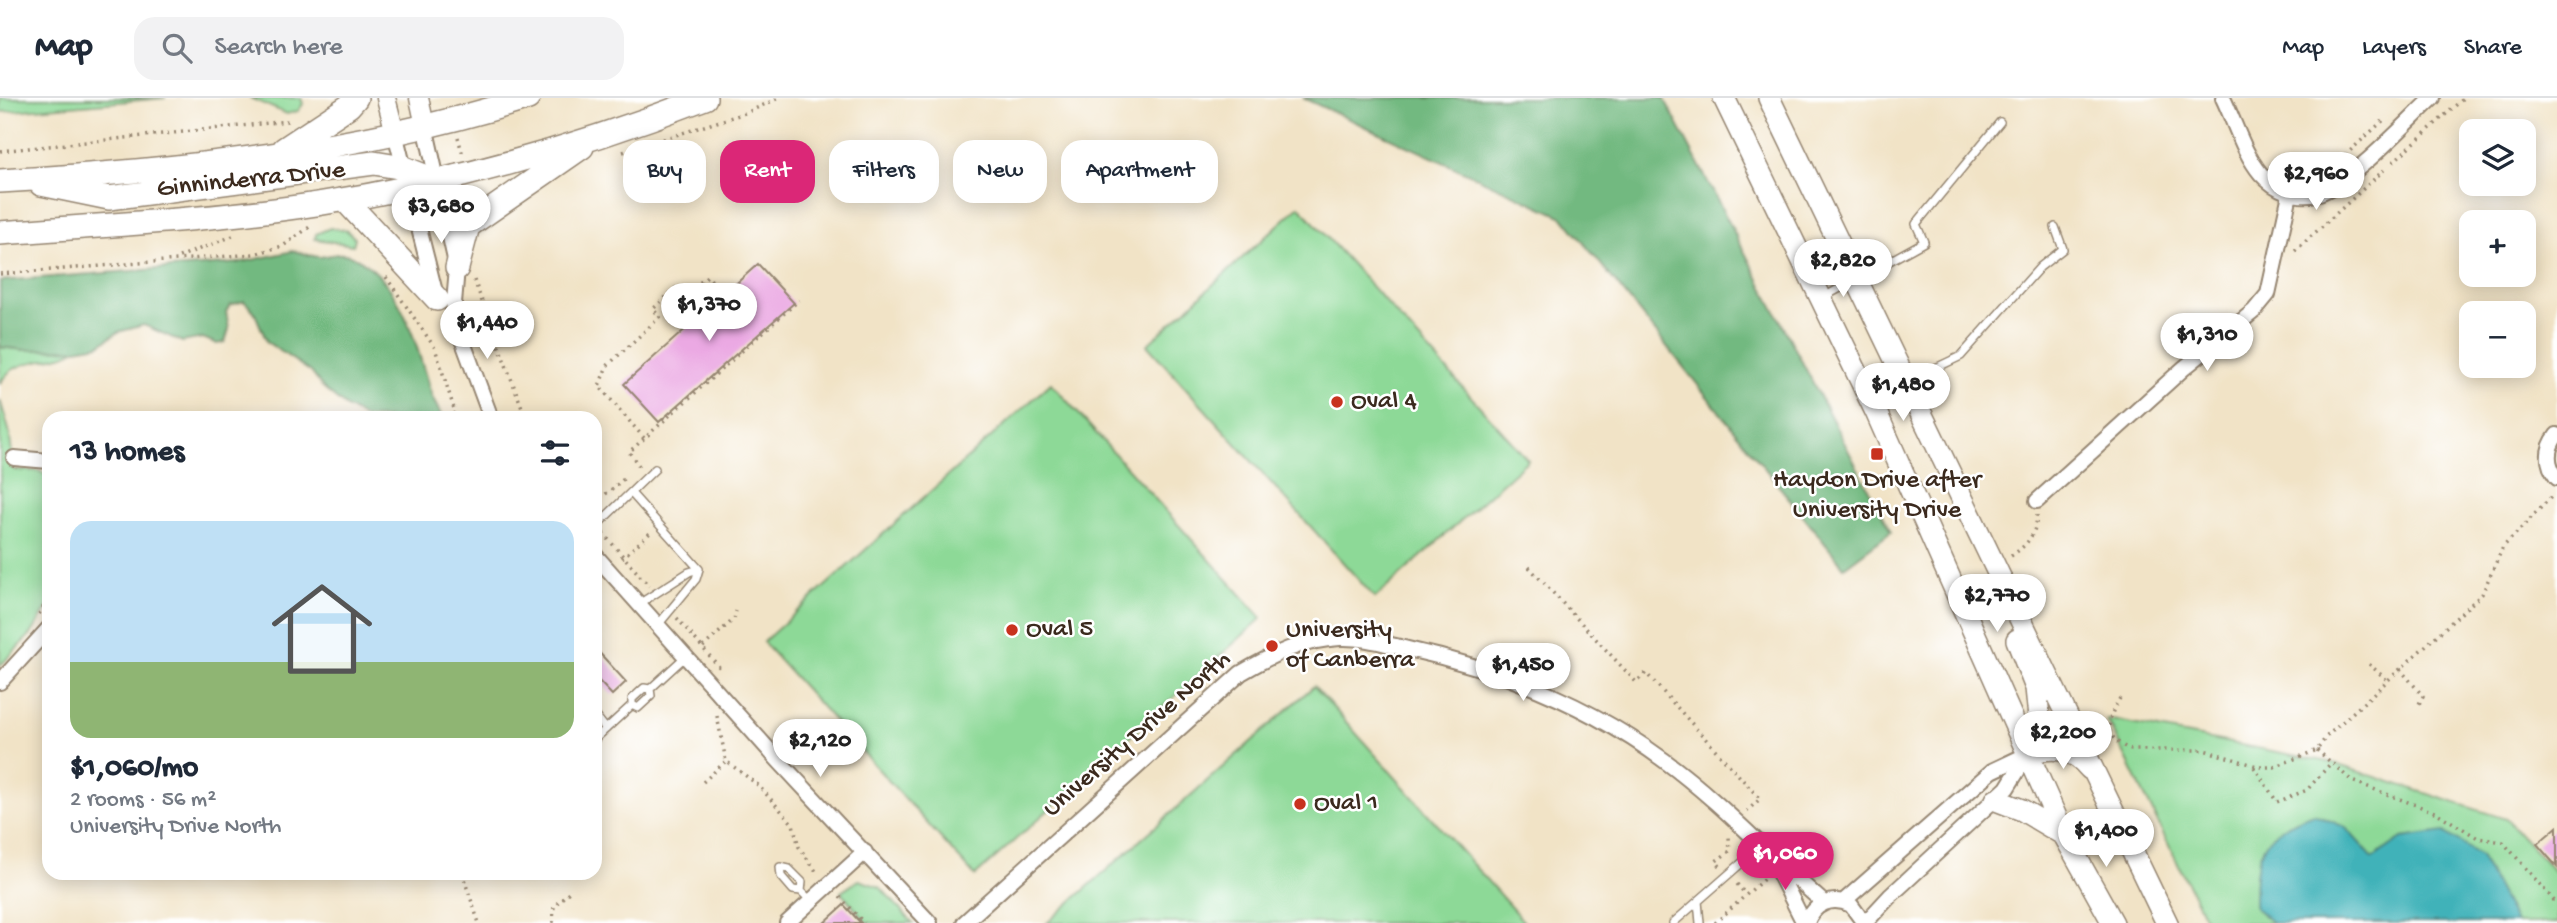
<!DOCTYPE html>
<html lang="en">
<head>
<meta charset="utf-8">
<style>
	:root { --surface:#fff; --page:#f2f2f3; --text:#1f2937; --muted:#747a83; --line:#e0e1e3; --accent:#db2777 }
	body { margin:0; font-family:"Gochi Hand",sans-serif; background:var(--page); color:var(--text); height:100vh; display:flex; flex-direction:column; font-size:26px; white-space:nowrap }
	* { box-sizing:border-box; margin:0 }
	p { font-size:23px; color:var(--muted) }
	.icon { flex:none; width:38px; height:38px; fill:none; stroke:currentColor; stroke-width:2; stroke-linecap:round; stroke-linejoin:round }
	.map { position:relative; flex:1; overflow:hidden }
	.drawer { position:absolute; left:42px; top:313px; width:560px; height:469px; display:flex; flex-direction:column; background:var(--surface); border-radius:21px; box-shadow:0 4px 18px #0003 }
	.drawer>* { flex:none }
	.top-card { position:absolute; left:623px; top:42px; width:665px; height:63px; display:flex; gap:14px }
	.fabs { position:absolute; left:2459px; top:21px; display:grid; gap:14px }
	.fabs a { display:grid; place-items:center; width:77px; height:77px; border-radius:14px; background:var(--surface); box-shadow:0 4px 18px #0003; font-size:35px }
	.price { position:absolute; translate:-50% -60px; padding:0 16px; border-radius:24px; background:#fff; color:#222; font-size:23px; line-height:46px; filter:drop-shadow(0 2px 4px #0008) }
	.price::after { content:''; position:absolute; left:50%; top:42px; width:21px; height:16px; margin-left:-10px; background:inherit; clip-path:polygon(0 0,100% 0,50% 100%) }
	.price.selected { background:var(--accent); color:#fff }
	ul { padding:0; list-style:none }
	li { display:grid; align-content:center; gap:14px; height:371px; padding:0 28px }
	li span { display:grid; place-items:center; height:217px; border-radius:21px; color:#555 }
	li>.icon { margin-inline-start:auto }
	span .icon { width:126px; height:126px; fill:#fffc; stroke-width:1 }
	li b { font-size:30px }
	h2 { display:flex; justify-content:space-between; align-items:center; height:84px; padding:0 28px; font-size:30px }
	.chip { padding:0 24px; border-radius:21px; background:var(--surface); box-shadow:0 4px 18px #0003; font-size:24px; line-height:63px }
	.chip.selected { background:var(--accent); color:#fff }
	header { display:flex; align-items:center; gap:42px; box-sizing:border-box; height:98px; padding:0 35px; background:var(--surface); border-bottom:2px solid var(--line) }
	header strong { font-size:33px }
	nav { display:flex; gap:38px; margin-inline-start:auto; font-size:24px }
	.search { width:490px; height:63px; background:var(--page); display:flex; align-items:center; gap:18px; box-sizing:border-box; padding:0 24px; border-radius:21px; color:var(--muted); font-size:26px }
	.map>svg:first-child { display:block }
	.green { fill:#8dd997; stroke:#64825a; stroke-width:2 }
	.forest { fill:#72b980; stroke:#56724f; stroke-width:2 }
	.water { fill:#41b2b9; stroke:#3e6e6c; stroke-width:2 }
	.building { fill:#eba9e3 }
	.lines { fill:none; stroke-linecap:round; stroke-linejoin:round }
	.service-casing { stroke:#968672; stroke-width:10 }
	.minor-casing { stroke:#968672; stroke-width:18 }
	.tertiary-casing { stroke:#968672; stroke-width:21 }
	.secondary-casing { stroke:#968672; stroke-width:24 }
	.primary-casing { stroke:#968672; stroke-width:26 }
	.path { stroke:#968672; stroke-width:3.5; stroke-dasharray:2 5; stroke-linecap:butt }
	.service { stroke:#fff; stroke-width:7 }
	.minor { stroke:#fff; stroke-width:14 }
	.tertiary { stroke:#fff; stroke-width:18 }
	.secondary { stroke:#fff; stroke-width:21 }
	.primary { stroke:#fff; stroke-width:23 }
	.poi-dot { fill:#c8321e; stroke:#fff; stroke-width:2.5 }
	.labels { text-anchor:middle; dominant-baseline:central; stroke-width:5; stroke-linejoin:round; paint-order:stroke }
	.street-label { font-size:26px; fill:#3b2a1e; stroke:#fff }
	.poi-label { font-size:26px; fill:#3b2a1e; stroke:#fff; text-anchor:start }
</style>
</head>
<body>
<header>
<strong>Map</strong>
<div class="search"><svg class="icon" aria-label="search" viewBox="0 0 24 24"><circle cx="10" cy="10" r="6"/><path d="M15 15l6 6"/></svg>Search here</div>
<nav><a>Map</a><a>Layers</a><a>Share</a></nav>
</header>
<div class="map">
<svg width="2557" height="825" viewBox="0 0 2557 825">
	<rect width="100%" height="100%" fill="#fff"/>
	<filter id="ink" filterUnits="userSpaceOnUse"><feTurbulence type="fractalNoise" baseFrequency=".0143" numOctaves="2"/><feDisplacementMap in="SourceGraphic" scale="14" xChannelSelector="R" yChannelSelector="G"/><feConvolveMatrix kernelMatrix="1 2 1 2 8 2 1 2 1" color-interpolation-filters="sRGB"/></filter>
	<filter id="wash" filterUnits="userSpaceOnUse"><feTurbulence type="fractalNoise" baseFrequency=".00686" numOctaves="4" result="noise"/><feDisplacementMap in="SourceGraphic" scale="28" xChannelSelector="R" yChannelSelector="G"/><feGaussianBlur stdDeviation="1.57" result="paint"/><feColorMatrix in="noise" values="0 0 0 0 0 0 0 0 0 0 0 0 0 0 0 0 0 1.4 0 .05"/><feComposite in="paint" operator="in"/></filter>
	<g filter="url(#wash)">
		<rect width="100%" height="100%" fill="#f1e3c6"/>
		<path class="green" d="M 0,0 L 166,0 L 0,14 Z
			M 250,0 L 301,0 L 303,6 L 298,13 L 287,16 Z
			M 1299,108 L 1528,362 L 1375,500 L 1147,247 Z
			M 330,130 L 346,132 L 355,140 L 353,147 L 315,141 L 316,136 Z
			M 0,249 L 25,252 L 76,251 C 53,267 14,257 0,286 Z
			M 1051,285 L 1262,520 L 975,778 L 763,544 Z
			M 0,302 L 9,332 L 14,372 L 39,373 L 49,379 L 49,507 L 32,535 L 0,568 Z
			M 1314,588 L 1525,825 L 1047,825 Z
			M 2107,621 L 2329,664 L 2506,721 L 2557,776 L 2557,825 L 2207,825 Z
			M 859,782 L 880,789 L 913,825 L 867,825 L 841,794 Z"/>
		<path class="forest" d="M 1303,0 L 1664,0 L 1891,434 L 1844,469 L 1563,119 Z
			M 293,153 C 301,154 312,159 320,159 C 332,158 339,153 352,158 C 402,180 417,250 431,296 C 433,304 440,312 442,320 L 365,320 L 346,309 L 324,291 L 311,274 L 267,244 L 254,213 L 244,203 L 230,207 L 226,214 L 229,231 L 225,244 L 217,246 L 203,240 L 182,244 L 144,227 L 118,234 L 99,247 L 76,251 L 25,252 L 0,249 L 0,183 L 238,165 Z"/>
		<path class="water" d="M 2314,716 L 2345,729 L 2373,760 L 2402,740 L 2444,734 L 2480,758 L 2516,825 L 2273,825 L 2255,810 C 2255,754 2258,736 2314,716 Z"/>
		<g id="blocks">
			<path class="building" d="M 758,166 L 794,205 L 659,324 L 624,286 Z
				M 595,550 L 626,584 L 612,597 L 595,579 Z
				M 2557,729 L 2557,769 L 2537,746 Z
				M 844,807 L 861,825 L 824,825 Z"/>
		</g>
	</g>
	<g filter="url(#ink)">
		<use href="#blocks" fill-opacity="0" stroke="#968672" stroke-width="2"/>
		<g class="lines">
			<defs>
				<path id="service" d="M 1822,200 L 1924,144 L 1916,126 L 2000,24
					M 1877,313 L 1923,276 L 1961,258 L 2040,169 L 2063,151 L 2055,129
					M 632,396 L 699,471
					M 595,429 L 655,371
					M 639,506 L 689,474 L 699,471
					M 658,527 L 696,481 L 699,471
					M 632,607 L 638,610 L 651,598 L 650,591
					M 595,617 L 606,631
					M 595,641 L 632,607 L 632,601 L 644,590 L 650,591 L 686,558
					M 801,793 L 802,784 L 789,771 L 780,769 L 781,778 L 793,792 L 801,793 L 811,803
					M 1698,803 L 1700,825
					M 1673,825 L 1761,748"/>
				<path id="minor" d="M 2223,0 C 2235,25 2244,56 2261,76 C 2275,92 2298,102 2319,95 C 2351,85 2406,25 2433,0
					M 425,28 L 457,170 L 453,217 L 491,320
					M 395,35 L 435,194
					M 2557,337 C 2546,351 2546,366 2557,380
					M 14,360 L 49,363
					M 2037,403 L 2184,270 L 2254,213 L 2268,196 L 2290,96
					M 595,457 L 778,662 L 930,825
					M 0,584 L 49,530
					M 1774,765 L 1804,825
					M 1844,803 L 1992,673 L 2028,656
					M 787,825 L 865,754
					M 964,825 L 1241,575 C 1273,556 1302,542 1340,540 C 1363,539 1385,546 1408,551 C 1499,571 1589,607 1665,663 C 1722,705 1770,758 1824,805
					M 1807,825 C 1814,805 1832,798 1851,807 L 1864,825
					M 1865,825 L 1890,798 L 2007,690 L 2028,656"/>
				<path id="tertiary" d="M 386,0 L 395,35
					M 419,0 L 425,28"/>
				<path id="secondary" d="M 1724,0 L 1876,314 L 2064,737 L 2113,825
					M 1769,0 L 2167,825
					M 2017,542 L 2036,590 L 2040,629 L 2028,656
					M 2028,656 C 2053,647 2073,650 2090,671
					M 1996,702 L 2022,712 L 2064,737"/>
				<path id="primary" d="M 284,51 L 349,8 L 356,0
					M 0,83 C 174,73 362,53 528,0
					M 41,86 L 109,100 L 374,65 L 404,70 L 437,83
					M 345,102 L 437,201
					M 0,135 C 105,127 213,122 317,106 C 450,86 579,49 705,0
					M 457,170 L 468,128 L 582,49"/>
			</defs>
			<use href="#service" class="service-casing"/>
			<use href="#minor" class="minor-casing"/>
			<use href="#tertiary" class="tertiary-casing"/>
			<use href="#secondary" class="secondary-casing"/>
			<use href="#primary" class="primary-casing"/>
			<path class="path" d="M 458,39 L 463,58
				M 0,53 L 288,23
				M 623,54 L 748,14 L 779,0
				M 2340,62 L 2386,20
				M 2393,64 L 2464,0
				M 2295,153 L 2384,72
				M 179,159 L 233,138
				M 0,176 L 254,156 L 283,148 L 311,128
				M 386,179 L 435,250 L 455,314 L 451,320
				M 474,182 L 526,320
				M 644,340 L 599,288 L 607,268 L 660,219 L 653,211 L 677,189 L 685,198 L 707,178 L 717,188
				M 639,368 L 629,354 L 799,202
				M 595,405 L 626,379
				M 603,435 L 649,488
				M 2011,458 C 2027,447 2036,437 2037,417
				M 622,460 L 650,435
				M 1529,469 L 1636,584 L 1646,575 L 1760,701 L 1747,713
				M 39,516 L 49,500
				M 677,520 L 720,570
				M 703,549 L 734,521 L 736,513
				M 2369,566 L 2387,582
				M 2400,571 L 2423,598 L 2419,606
				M 2120,600 C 2106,623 2102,639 2131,652 L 2204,652 L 2260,669 L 2274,669 L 2317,652 L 2326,639 L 2482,496 L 2503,449 L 2554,396
				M 717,618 L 726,663 L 758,687 L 793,726 L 799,749 L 818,776
				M 2317,652 L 2352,683 L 2437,715 L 2478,740 L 2503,744 L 2557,806
				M 2254,669 L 2277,704 L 2307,692 L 2332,664
				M 703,684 L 726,663
				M 1720,768 L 1716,763 L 1730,753 L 1729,739
				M 462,775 L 479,825
				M 1737,786 L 1746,797
				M 840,799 L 864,825
				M 553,825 L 554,808 L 572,791
				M 1715,825 L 1766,779"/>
			<use href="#service" class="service"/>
			<use href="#minor" class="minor"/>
			<use href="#tertiary" class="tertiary"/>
			<use href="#secondary" class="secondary"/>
			<use href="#primary" class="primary"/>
		</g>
	</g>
	<g class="poi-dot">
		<circle cx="1337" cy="304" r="7"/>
		<rect x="1870" y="349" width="14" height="14" rx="3.5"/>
		<circle cx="1012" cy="532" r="7"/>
		<circle cx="1272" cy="548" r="7"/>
		<circle cx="1300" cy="706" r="7"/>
	</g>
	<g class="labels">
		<g class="street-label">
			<text transform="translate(251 83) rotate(-6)">Ginninderra Drive</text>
			<text transform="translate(1138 637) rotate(-41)">University Drive North</text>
		</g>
		<g class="poi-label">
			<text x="1351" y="304">Oval 4</text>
			<text x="1877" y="383" text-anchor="middle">Haydon Drive after<tspan x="1877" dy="30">University Drive</tspan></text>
			<text x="1026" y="532">Oval 5</text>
			<text x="1286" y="533">University<tspan x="1286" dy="30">of Canberra</tspan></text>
			<text x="1314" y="706">Oval 1</text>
		</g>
	</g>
</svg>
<div class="fabs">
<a><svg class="icon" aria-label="layers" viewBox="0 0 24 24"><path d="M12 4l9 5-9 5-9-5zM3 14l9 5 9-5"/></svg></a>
<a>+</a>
<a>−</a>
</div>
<b class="price" style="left:2316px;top:114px">$2,960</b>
<b class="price" style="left:441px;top:147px">$3,680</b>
<b class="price" style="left:1843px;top:201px">$2,820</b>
<b class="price" style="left:709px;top:245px">$1,370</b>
<b class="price" style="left:487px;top:263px">$1,440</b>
<b class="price" style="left:2207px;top:275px">$1,310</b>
<b class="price" style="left:1903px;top:325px">$1,480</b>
<b class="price" style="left:1997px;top:536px">$2,770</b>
<b class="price" style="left:1523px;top:605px">$1,450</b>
<b class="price" style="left:2063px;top:673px">$2,200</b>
<b class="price" style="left:820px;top:681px">$2,120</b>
<b class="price" style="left:2106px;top:771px">$1,400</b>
<b class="price selected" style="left:1785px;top:794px">$1,060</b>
<div class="top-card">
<a class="chip">Buy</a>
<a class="chip selected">Rent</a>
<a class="chip">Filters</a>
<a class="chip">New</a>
<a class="chip">Apartment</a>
</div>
<section class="drawer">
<h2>13 homes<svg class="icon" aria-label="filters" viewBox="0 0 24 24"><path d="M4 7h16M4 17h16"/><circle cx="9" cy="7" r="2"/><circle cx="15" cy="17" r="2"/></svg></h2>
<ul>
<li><span style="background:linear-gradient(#bfe0f5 65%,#8fb573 0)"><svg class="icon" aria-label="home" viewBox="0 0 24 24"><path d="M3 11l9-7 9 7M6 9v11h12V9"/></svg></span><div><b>$1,060/mo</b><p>2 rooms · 56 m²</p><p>University Drive North</p></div></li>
</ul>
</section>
</div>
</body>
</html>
